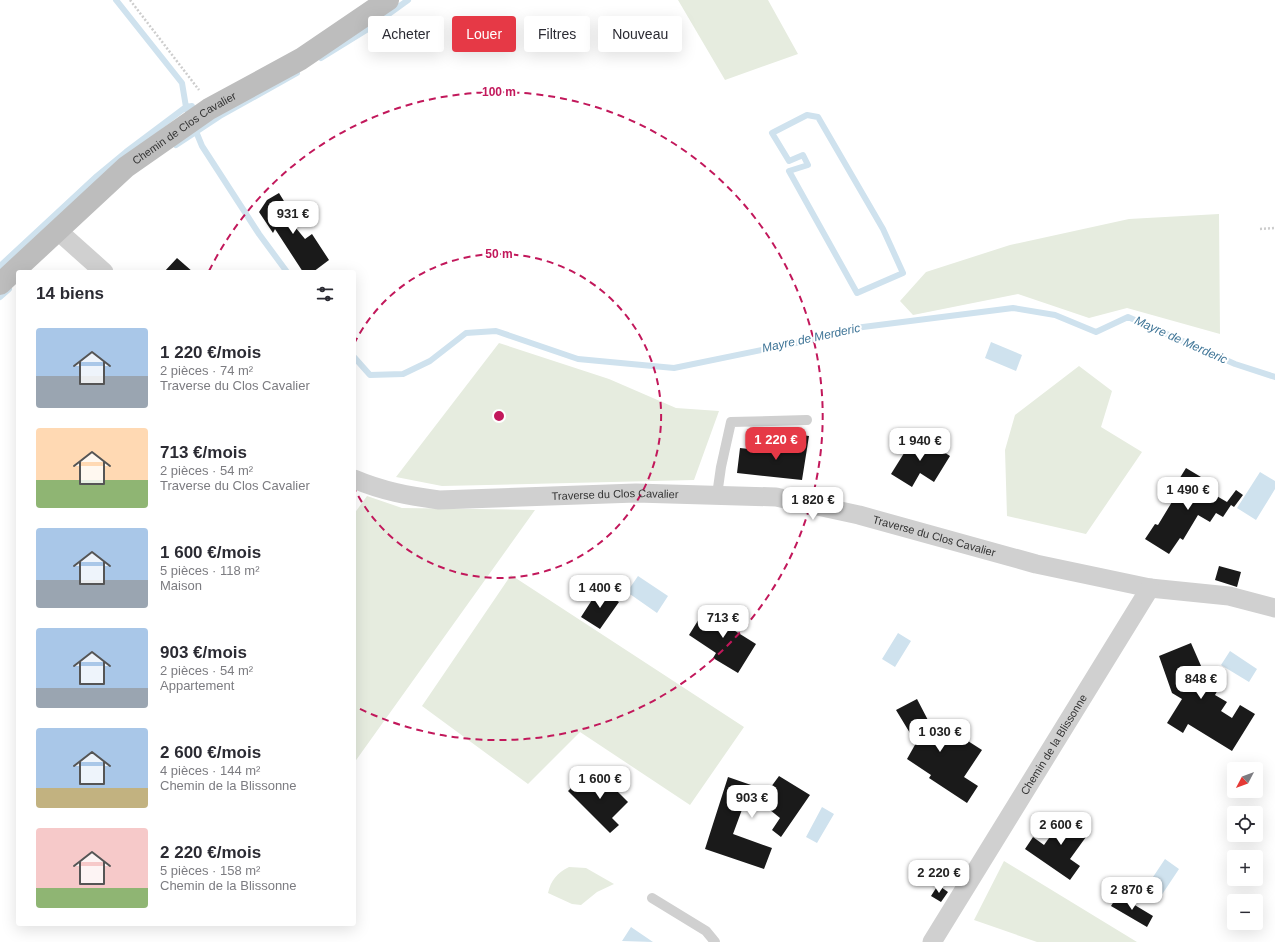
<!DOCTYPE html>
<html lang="fr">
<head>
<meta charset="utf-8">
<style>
	:root { --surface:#fff; --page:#f7f7f7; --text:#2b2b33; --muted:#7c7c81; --accent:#e63946 }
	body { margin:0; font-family:Arial,sans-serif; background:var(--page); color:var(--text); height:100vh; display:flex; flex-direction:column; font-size:15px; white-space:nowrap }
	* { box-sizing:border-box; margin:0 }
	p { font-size:13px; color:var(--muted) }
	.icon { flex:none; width:22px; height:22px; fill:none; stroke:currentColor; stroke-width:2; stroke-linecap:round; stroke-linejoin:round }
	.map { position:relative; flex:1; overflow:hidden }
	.drawer { position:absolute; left:16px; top:270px; width:340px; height:656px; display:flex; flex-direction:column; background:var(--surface); border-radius:4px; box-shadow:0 4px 16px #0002 }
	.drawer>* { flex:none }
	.guide { position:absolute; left:368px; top:16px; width:380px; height:36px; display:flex; gap:8px }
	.needle { width:26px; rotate:229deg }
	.tools { position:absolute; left:1227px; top:762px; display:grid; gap:8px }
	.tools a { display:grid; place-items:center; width:36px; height:36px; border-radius:4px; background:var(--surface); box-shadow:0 4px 16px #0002; font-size:20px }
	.price { position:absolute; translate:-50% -34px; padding:0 9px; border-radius:8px; background:#fff; color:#222; font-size:13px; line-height:26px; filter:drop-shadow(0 1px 2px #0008) }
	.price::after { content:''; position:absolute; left:50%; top:24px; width:12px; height:9px; margin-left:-6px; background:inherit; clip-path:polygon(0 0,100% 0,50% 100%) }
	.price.on { background:var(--accent); color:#fff }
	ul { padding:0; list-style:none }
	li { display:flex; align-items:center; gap:12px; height:100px; padding:0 20px }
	li span { display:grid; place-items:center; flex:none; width:112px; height:80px; border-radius:4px; color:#555 }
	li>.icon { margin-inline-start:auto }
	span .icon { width:48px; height:48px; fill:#fffc; stroke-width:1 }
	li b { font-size:17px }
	h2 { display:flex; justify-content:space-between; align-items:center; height:48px; padding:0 20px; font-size:17px }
	.chip { padding:0 14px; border-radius:4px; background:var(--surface); box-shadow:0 4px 16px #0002; font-size:14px; line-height:36px }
	.chip.on { background:var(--accent); color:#fff }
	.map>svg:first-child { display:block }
	.green { fill:#e6ecdf }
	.water { fill:#cfe2ee }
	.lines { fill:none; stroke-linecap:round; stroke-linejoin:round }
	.stream { stroke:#cfe2ee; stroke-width:6 }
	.building { fill:#1a1a1a }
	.path { stroke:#cdcdcd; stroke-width:2.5; stroke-dasharray:2 2; stroke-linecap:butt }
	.lane { stroke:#d0d0d0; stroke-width:10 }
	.street { stroke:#d0d0d0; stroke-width:19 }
	.secondary { stroke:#bdbdbd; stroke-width:22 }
	.ring { fill:none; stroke:#c2185b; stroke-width:2; stroke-dasharray:7 5 }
	.labels { text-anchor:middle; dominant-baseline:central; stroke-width:4; stroke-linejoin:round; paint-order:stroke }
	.street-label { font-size:11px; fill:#333; stroke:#fff }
	.water-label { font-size:12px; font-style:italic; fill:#3f7597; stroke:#fff }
	.centre { fill:#c2185b; stroke:#fff; stroke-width:2 }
	.ring-label { font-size:12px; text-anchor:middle; font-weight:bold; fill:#c2185b; stroke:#fff; stroke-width:4; stroke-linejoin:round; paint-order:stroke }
</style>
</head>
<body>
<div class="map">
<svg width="1275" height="942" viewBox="0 0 1275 942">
	<rect width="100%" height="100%" fill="#fff"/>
	<path class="green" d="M 678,0 L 768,0 L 798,54 L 725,80 Z
		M 1219,214 L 1220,334 L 1127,308 L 1089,318 L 1018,294 L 913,315 L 900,301 L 926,272 L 1010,245 L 1129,219 Z
		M 499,343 L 609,379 L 676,408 L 719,411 L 694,480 L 442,486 L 396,477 Z
		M 1079,366 L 1112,391 L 1101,427 L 1142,452 L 1086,534 L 1007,516 L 1005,450 L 1015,415 Z
		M 367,496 L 402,508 L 535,510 L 354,763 L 354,514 Z
		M 511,575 L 744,727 L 690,805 L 580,732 L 528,784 L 422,706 Z
		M 1004,861 L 1137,942 L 1037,942 L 974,920 Z
		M 569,867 L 586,868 L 614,884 L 597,892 L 581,905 L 572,904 L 548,893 C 551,880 557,873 569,867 Z"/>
	<path class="water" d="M 991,342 L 1022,355 L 1016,371 L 985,358 Z
		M 1260,472 L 1275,481 L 1275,489 L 1256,520 L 1237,508 Z
		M 638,576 L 668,596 L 657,613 L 627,592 Z
		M 898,633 L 911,641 L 895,667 L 882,659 Z
		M 1230,651 L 1257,669 L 1249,682 L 1221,665 Z
		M 822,807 L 834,814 L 817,843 L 806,837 Z
		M 1165,859 L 1179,869 L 1159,899 L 1145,889 Z
		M 631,927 L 653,942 L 622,941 Z"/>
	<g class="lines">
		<path class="stream" d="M 116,0 L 182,83 L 186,107 L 190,117
			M 321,58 L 368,29 L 408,0
			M 807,115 L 818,117 L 883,229 L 903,273 L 857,293 L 789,171 L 808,165 L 803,155 L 789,161 L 772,133 Z
			M 195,129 L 202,146 L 259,234 L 287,272
			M 176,145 L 220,116 L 297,73
			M 0,266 L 97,176 L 126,152 L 186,107 L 192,106
			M 0,297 L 9,289
			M 354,357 L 370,375 L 403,374 L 430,361 L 466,333 L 496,331 L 578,359 L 674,368 L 815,339 L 855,328 L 1013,308 L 1055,315 L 1096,332 L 1128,317 L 1235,364 L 1275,377"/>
	</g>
	<path class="building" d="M 279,193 L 295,219 L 291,222 L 305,239 L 312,234 L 329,260 L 313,272 L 303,272 L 275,229 L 273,233 L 259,212 L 267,200 Z
		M 177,258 L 193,272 L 164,272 Z
		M 795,434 L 809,436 L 802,480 L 737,473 L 740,448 L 782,453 L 783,443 L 794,445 Z
		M 916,434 L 950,456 L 934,482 L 920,473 L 912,487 L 891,474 Z
		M 1186,468 L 1201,477 L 1196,484 L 1227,502 L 1236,490 L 1243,495 L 1234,507 L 1231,505 L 1223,517 L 1216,513 L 1210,522 L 1198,515 L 1183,540 L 1180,538 L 1169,554 L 1145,539 L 1155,524 L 1158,525 L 1178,492 L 1173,489 Z
		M 1219,566 L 1241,572 L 1237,587 L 1215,580 Z
		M 599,589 L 619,602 L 600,629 L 581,617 Z
		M 707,606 L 736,623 L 732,629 L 756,644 L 738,673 L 713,658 L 716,653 L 689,635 Z
		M 1191,643 L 1205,675 L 1220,686 L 1215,695 L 1227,702 L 1221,711 L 1232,718 L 1240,705 L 1255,714 L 1232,751 L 1188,724 L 1183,733 L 1167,723 L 1182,699 L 1172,693 L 1159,656 Z
		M 917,699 L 930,724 L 955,737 L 957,734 L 982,750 L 964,777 L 978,786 L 967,803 L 929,778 L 931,775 L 907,759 L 916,743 L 896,710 Z
		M 597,771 L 628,802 L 612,818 L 619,825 L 610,833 L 568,791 L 579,780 L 584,785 Z
		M 779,776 L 810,795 L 781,837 L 772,830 L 780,818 L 770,810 L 773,805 L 747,796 L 733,834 L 772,848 L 764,869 L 705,849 L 728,777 L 768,791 Z
		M 1067,813 L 1091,830 L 1070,859 L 1080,866 L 1070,880 L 1025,849 L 1033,837 L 1044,845 Z
		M 938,885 L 948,892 L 941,902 L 931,896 Z
		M 1118,895 L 1153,916 L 1147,927 L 1111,906 Z"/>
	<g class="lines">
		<path class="path" d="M 130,0 L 199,90
			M 1260,229 L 1275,228"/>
		<path class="lane" d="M 717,495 L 721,467 L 731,422 L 807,420
			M 652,898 L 706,931 L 715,942"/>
		<g class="street">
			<path d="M 57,230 L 104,272"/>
			<path id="s1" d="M 354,479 C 382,491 409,496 439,500 L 636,493 L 776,497 L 859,515 L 1036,564 L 1150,588 L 1229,596 L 1275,608"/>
			<path id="s2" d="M 932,942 L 1150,588"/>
		</g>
		<path class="secondary" id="s3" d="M 0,284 L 126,167 L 209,109 L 301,59 L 388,0"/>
	</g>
	<g class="ring">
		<path d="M354 344A162 162 0 1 1 354 488"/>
		<path d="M209 271A324 324 0 1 1 354 706"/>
	</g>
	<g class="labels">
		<g class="street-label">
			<text stroke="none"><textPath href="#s3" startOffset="242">Chemin de Clos Cavalier</textPath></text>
			<text stroke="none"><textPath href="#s1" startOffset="264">Traverse du Clos Cavalier</textPath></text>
			<text stroke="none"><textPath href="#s1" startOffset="588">Traverse du Clos Cavalier</textPath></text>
			<text stroke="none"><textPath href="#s2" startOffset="232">Chemin de la Blissonne</textPath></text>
		</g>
		<g class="water-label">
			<text transform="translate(811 338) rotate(-12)">Mayre de Merderic</text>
			<text transform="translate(1181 340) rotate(24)">Mayre de Merderic</text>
		</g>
	</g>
	<circle cx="499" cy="416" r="6" class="centre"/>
	<g class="ring-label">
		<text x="499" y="96">100 m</text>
		<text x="499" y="258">50 m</text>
	</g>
</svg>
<div class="tools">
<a><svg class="needle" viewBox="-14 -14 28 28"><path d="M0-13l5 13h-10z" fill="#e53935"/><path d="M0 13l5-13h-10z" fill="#7c7c81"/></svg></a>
<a><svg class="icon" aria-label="locate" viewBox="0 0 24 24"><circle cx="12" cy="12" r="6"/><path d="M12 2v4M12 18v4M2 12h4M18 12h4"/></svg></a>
<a>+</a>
<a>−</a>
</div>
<b class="price" style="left:293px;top:235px">931 €</b>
<b class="price on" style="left:776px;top:461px">1 220 €</b>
<b class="price" style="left:920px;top:462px">1 940 €</b>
<b class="price" style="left:1188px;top:511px">1 490 €</b>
<b class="price" style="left:813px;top:521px">1 820 €</b>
<b class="price" style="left:600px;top:609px">1 400 €</b>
<b class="price" style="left:723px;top:639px">713 €</b>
<b class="price" style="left:1201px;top:700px">848 €</b>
<b class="price" style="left:940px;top:753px">1 030 €</b>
<b class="price" style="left:600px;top:800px">1 600 €</b>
<b class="price" style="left:752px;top:819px">903 €</b>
<b class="price" style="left:1061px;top:846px">2 600 €</b>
<b class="price" style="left:939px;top:894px">2 220 €</b>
<b class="price" style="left:1132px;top:911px">2 870 €</b>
<div class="guide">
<a class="chip">Acheter</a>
<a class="chip on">Louer</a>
<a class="chip">Filtres</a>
<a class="chip">Nouveau</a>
</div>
<section class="drawer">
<h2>14 biens<svg class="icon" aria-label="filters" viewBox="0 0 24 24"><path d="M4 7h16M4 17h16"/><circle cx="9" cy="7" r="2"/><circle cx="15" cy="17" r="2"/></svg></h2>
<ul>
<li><span style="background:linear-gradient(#a9c7e8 60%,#9aa5b1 0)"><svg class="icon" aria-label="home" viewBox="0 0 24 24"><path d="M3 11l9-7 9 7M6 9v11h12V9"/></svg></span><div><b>1 220 €/mois</b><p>2 pièces · 74 m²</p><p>Traverse du Clos Cavalier</p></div></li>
<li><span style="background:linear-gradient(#ffd9b3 65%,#8fb573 0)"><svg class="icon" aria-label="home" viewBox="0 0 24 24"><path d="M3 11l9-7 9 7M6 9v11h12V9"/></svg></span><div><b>713 €/mois</b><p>2 pièces · 54 m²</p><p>Traverse du Clos Cavalier</p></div></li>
<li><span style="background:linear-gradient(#a9c7e8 65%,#9aa5b1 0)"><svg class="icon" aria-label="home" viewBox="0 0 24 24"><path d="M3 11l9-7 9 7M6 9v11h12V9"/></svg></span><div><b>1 600 €/mois</b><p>5 pièces · 118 m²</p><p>Maison</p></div></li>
<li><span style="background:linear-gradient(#a9c7e8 75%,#9aa5b1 0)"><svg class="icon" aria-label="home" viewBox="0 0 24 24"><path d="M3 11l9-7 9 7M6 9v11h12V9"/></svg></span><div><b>903 €/mois</b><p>2 pièces · 54 m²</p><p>Appartement</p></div></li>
<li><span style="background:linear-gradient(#a9c7e8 75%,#c2b280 0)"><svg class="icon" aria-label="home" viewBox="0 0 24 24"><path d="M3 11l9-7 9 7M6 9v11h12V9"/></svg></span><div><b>2 600 €/mois</b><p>4 pièces · 144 m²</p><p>Chemin de la Blissonne</p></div></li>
<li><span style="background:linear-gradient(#f6c9c9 75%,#8fb573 0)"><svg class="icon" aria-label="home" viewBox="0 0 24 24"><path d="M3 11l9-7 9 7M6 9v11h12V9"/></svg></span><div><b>2 220 €/mois</b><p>5 pièces · 158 m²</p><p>Chemin de la Blissonne</p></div></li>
</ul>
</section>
</div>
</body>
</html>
